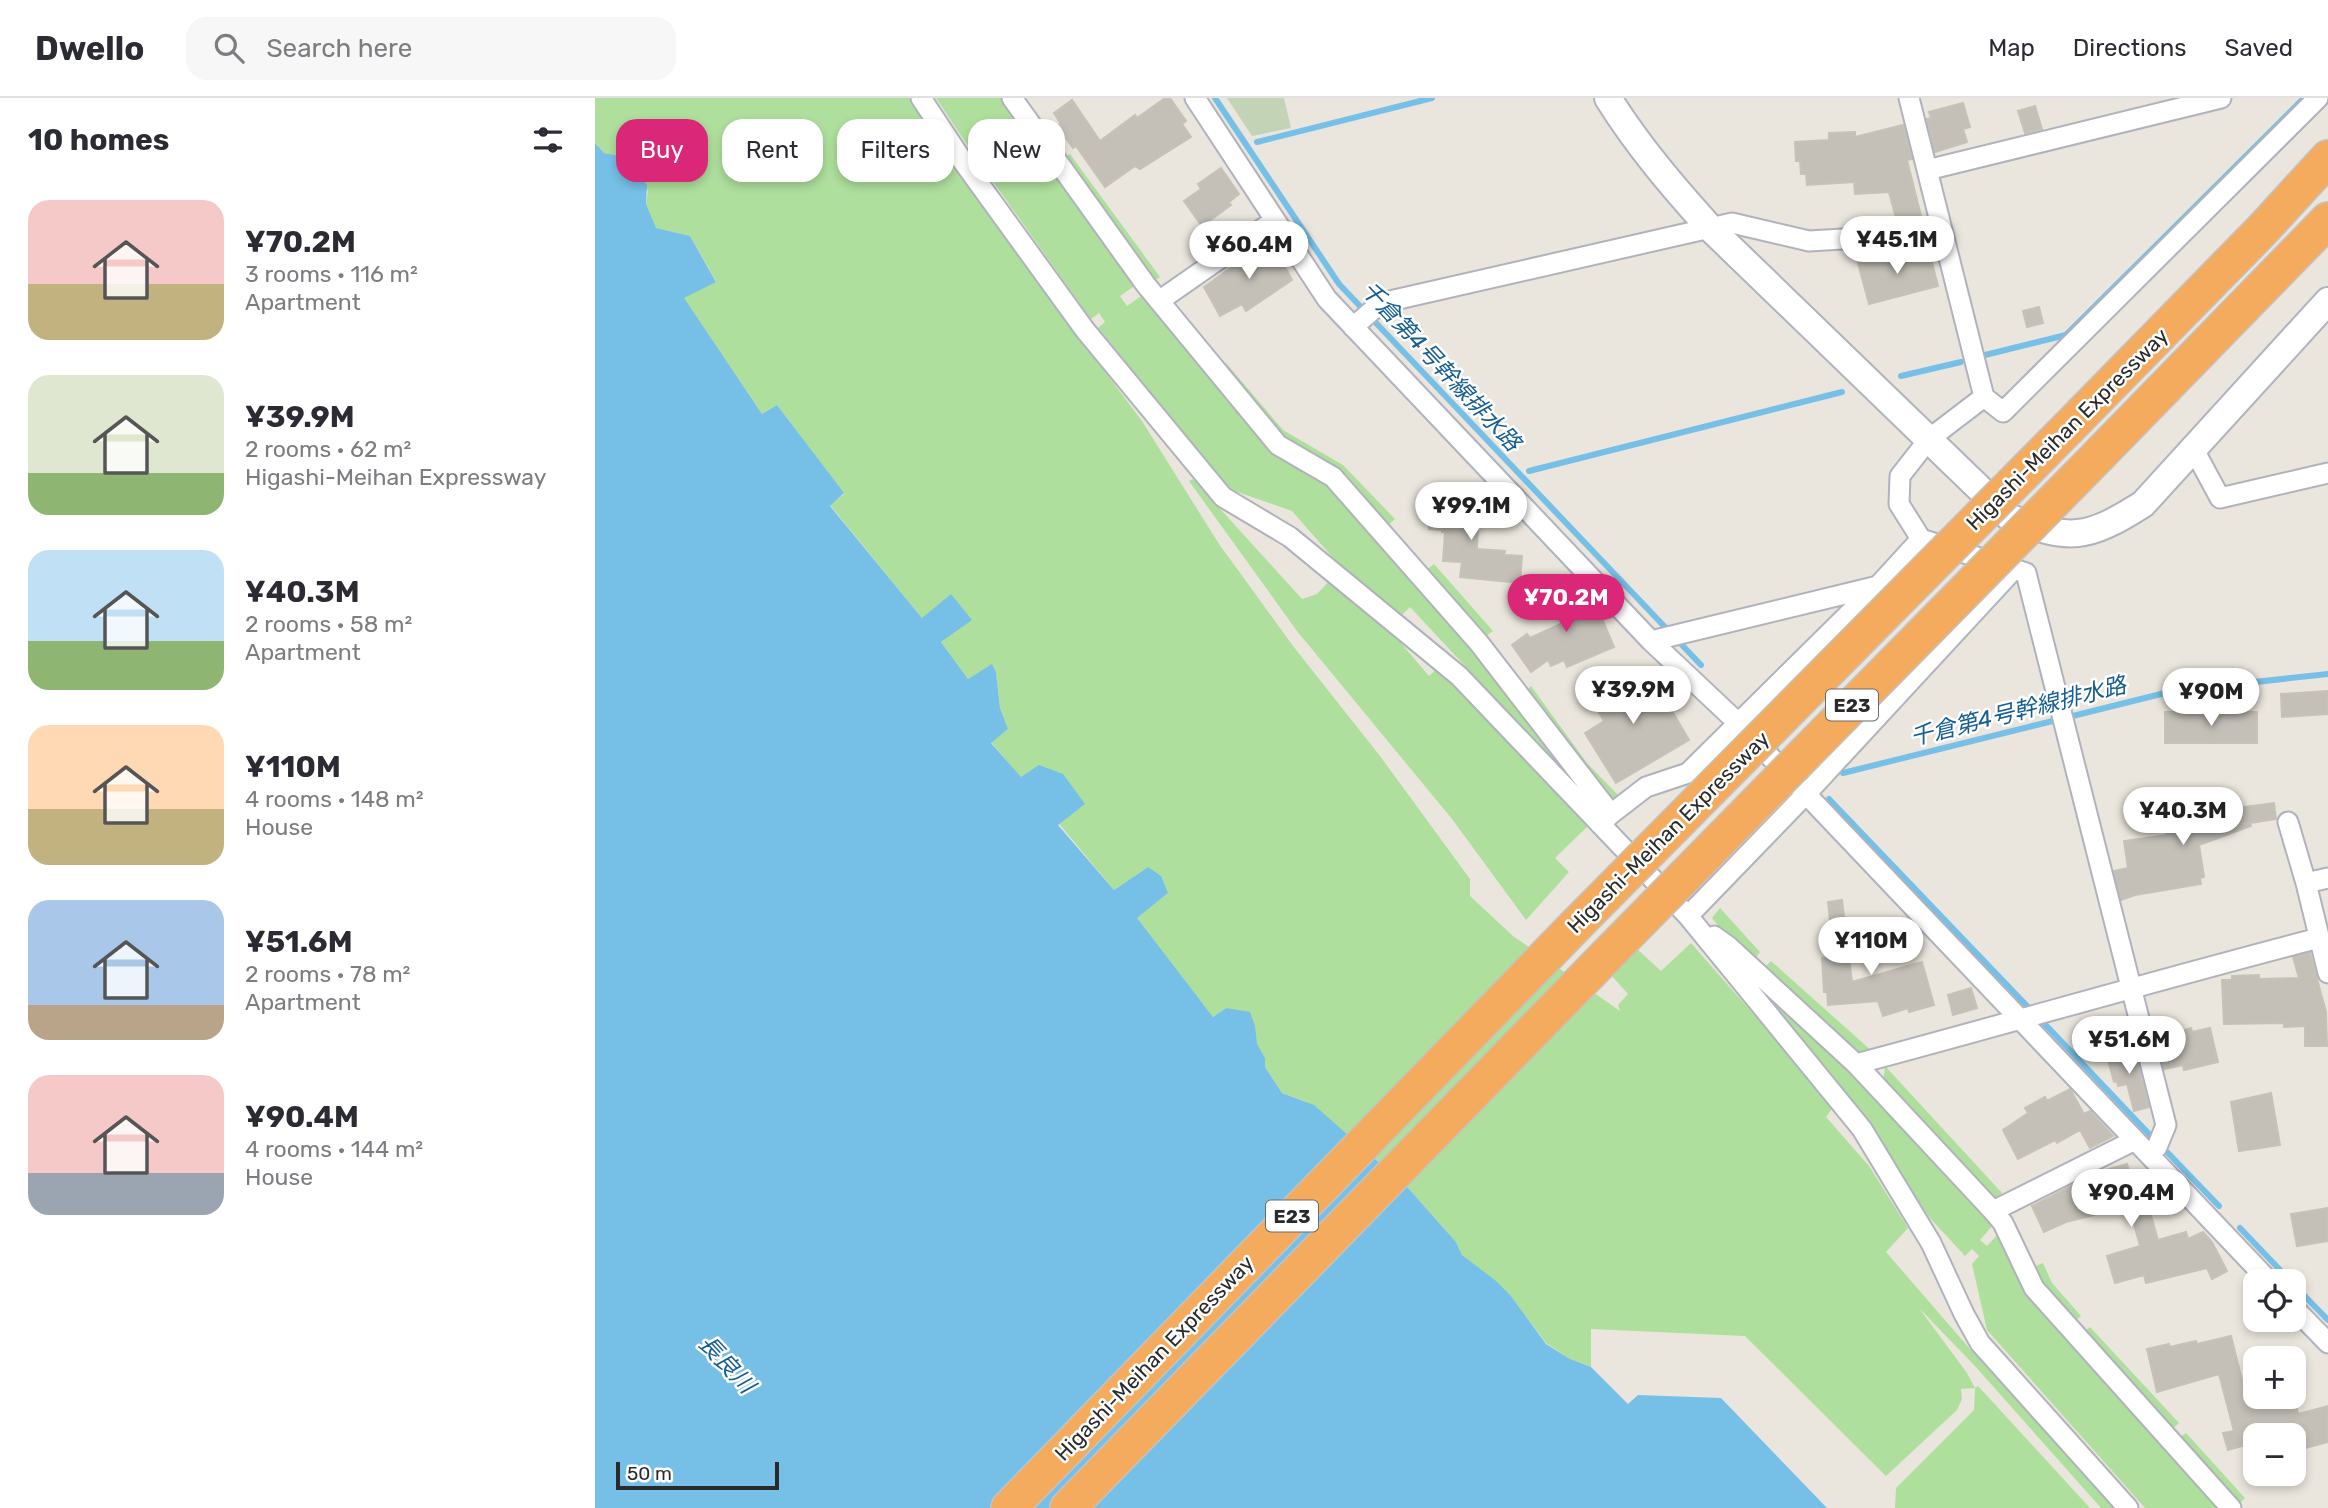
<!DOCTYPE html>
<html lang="en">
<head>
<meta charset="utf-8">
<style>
	:root { --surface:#fff; --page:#f7f7f7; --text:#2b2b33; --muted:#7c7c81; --line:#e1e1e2; --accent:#db2777 }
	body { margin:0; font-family:Rubik,"Noto Sans JP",sans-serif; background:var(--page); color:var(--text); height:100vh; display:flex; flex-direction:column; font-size:26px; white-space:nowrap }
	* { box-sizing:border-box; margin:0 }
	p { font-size:23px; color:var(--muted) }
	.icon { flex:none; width:38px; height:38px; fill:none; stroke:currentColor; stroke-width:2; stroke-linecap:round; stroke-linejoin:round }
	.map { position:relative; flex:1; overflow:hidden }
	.panel { display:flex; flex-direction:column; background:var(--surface); width:595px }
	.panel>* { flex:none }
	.banner { position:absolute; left:21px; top:21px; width:665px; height:63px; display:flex; gap:14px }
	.tools { position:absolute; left:1648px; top:1171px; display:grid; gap:14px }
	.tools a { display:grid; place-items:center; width:63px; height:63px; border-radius:14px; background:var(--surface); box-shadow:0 4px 10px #0003; font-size:35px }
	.scale { position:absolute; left:21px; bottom:18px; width:163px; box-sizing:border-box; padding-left:7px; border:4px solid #2a2a2a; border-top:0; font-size:19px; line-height:24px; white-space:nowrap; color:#2a2a2a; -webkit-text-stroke:5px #fff; paint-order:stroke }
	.price { position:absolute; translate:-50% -60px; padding:0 16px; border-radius:24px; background:#fff; color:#222; font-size:23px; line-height:46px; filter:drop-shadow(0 2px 4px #0008) }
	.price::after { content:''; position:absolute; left:50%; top:42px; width:21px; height:16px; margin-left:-10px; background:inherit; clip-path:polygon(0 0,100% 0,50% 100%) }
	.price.selected { background:var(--accent); color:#fff }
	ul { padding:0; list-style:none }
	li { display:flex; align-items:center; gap:21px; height:175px; padding:0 28px }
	li span { display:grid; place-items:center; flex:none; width:196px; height:140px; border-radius:21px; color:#555 }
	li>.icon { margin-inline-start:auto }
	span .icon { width:84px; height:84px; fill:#fffc; stroke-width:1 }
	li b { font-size:30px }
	h2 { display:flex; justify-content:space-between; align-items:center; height:84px; padding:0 28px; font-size:30px }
	.tag { padding:0 24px; border-radius:21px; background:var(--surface); box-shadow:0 4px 10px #0003; font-size:24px; line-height:63px }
	.tag.selected { background:var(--accent); color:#fff }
	header { display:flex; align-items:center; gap:42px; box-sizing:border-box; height:98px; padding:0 35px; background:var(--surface); border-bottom:2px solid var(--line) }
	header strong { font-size:33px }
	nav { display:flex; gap:38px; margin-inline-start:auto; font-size:24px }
	.search { width:490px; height:63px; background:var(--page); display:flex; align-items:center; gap:18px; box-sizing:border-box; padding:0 24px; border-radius:21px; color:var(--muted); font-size:26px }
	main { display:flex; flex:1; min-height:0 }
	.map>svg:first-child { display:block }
	.green { fill:#aedf9c }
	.cemetery { fill:#c2d4b5 }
	.water { fill:#76c0e7 }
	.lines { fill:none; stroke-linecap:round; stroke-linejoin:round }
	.stream { stroke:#76c0e7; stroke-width:6 }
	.building { fill:#c4c0b8; stroke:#c6c2b7; stroke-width:2 }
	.street-casing { stroke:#b0b2bd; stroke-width:23 }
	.secondary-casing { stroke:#b0b2bd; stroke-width:30 }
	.highway-casing { stroke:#c3c3c3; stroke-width:38 }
	.street { stroke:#fff; stroke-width:19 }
	.secondary { stroke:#fff; stroke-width:26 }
	.highway { stroke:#f5ab5e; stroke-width:35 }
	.highway-bridge-casing { stroke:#c3c3c3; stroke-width:38; stroke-linecap:butt }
	.highway-bridge { stroke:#f5ab5e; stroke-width:35 }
	.labels { text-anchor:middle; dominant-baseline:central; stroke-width:5; stroke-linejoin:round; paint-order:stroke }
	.shield { fill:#fff; stroke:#6a6a6a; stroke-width:2 }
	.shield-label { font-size:19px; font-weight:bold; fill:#2a2a2a }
	.street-label { font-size:21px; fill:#2a2a2a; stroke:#fff }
	.water-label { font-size:23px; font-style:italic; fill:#155e93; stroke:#fff }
</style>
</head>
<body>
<header>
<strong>Dwello</strong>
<div class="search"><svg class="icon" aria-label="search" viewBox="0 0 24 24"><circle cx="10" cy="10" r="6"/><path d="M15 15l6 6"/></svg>Search here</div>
<nav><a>Map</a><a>Directions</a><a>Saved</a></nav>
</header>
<main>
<section class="panel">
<h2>10 homes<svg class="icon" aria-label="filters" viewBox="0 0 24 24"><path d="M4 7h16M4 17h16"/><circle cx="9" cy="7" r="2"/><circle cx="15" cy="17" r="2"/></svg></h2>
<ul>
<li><span style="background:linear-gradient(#f6c9c9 60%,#c2b280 0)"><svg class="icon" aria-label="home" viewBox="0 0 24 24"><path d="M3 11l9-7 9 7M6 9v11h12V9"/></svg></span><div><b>¥70.2M</b><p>3 rooms · 116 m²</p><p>Apartment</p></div></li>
<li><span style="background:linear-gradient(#dfe7d0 70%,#8fb573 0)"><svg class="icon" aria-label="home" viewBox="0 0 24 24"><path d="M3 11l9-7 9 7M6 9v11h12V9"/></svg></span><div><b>¥39.9M</b><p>2 rooms · 62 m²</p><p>Higashi-Meihan Expressway</p></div></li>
<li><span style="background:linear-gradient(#bfe0f5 65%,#8fb573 0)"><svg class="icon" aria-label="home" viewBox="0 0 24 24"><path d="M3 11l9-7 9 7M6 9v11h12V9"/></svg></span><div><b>¥40.3M</b><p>2 rooms · 58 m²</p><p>Apartment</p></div></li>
<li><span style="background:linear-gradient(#ffd9b3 60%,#c2b280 0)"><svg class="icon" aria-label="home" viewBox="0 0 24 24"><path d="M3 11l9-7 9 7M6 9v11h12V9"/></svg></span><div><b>¥110M</b><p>4 rooms · 148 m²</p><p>House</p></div></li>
<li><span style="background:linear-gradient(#a9c7e8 75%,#b9a48a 0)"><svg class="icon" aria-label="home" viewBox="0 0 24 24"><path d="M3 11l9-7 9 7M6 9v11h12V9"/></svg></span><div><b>¥51.6M</b><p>2 rooms · 78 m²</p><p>Apartment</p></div></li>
<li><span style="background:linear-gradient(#f6c9c9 70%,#9aa5b1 0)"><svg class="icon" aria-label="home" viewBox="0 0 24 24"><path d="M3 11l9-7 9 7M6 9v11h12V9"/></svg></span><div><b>¥90.4M</b><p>4 rooms · 144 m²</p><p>House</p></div></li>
</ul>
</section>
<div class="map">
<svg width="1733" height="1410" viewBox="0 0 1733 1410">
	<rect width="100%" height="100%" fill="#ebe6dd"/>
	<path class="green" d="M 0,0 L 314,0 L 431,169 L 547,323 L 624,446 L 698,548 L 785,658 L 875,781 L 875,798 L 918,838 L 1025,913 L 1023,907 L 1033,896 L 1016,877 L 1042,851 L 1066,873 L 1096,845 L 1239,1008 L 1231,1019 L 1274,1068 L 1313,1130 L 1291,1154 L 1375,1251 L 1520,1410 L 1506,1410 L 1380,1268 L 1324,1210 L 1372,1275 L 1380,1290 L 1383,1288 L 1495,1410 L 1300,1410 L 1301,1390 L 1379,1312 L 1380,1290 L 1366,1291 L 1367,1301 L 1362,1312 L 1291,1378 L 1150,1238 L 996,1231 L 996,1269 L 975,1261 L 951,1245 L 916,1198 L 867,1157 L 861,1144 L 814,1091 L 758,1041 L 709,1003 L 687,995 L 670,969 L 670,960 L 661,946 L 661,939 L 631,910 L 618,919 L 541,820 L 573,795 L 553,769 L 519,792 L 396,644 L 413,631 L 405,610 L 401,574 L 397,567 L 373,581 L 346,544 L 376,522 L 327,520 L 235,407 L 249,396 L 182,307 L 167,316 L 88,200 L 121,183 L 95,138 L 60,130 L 51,106 L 53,93 L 26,58 L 9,55 L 0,45 Z
		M 341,0 L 406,0 L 541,187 L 525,198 L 532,208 L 549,196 L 677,351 L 734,384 L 876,545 L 992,699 L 815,509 L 806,518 L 746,469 L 697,413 L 634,391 L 503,230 L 510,224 L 504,215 L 496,221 L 379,57 Z
		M 475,56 L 565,179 L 556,185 L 466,62 Z
		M 631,265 L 688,332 L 748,367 L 800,421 L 790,430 L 687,342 L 627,269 Z
		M 598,381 L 707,501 L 722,496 L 734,483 L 805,544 L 834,578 L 843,570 L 993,728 L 960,760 L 974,774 L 931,822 L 857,721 L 702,533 L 594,383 Z
		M 839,466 L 898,533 L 888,540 L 829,474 Z
		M 936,588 L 992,665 L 1024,698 L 1017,707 L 932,592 Z
		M 1125,810 L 1165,854 L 1158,864 L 1136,844 L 1117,820 Z
		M 1130,856 L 1274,988 L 1398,1127 L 1385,1142 L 1392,1148 L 1405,1134 L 1629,1410 L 1550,1410 L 1392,1232 L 1377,1166 L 1384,1158 L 1377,1151 L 1370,1158 L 1334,1119 L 1285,1044 L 1236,975 Z
		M 1176,863 L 1279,955 L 1262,959 L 1167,872 Z
		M 1290,968 L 1407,1095 L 1396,1103 L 1288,986 Z
		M 1448,1165 L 1457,1185 L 1486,1218 L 1477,1226 L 1436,1170 Z
		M 1495,1229 L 1584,1325 L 1574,1334 L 1489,1234 Z
		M 1591,1335 L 1650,1400 L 1642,1408 L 1585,1339 Z"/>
	<path class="cemetery" d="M 632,0 L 689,0 L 696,30 L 657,38 Z"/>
	<path class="water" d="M 0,45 L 9,55 L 26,58 L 35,65 L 52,87 L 51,106 L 61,130 L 95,138 L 121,184 L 89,200 L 167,316 L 182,307 L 249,395 L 235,408 L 327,520 L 356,496 L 377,522 L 346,544 L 373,581 L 397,566 L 401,574 L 405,610 L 413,631 L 396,645 L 426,679 L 444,667 L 468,676 L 490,706 L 463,727 L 519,792 L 553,769 L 566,778 L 573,795 L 542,820 L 618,919 L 631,910 L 655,914 L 660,928 L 662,946 L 670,960 L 670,969 L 687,995 L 719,1007 L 814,1091 L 861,1144 L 867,1157 L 901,1183 L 916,1198 L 951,1246 L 975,1261 L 996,1269 L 1033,1306 L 1043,1297 L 1126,1300 L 1232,1410 L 0,1410 Z"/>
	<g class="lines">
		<path class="stream" d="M 620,0 L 744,186 L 1106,567
			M 662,44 L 837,0
			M 1390,257 L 1471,237 L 1709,0
			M 1306,278 L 1366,264
			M 934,373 L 1247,294
			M 1248,675 L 1578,593 L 1733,576
			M 1234,701 L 1433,909
			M 1446,922 L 1555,1037
			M 1573,1055 L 1624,1108
			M 1645,1130 L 1687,1174
			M 1699,1187 L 1733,1222"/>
	</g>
	<path class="building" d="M 570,0 L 575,0 L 591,23 L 587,26 L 596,39 L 545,71 L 540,68 L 510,89 L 481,48 L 478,50 L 462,28 L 466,26 L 459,15 L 477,2 L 505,43 L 540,17 L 542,20 Z
		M 1368,5 L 1375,29 L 1368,31 L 1372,44 L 1340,54 L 1332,21 L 1336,20 L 1334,14 Z
		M 1440,8 L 1447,31 L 1430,35 L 1423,13 Z
		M 1308,27 L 1317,61 L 1312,62 L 1326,118 L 1302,124 L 1294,94 L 1260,96 L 1259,84 L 1212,87 L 1211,76 L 1206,76 L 1205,63 L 1201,63 L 1200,44 L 1234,42 L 1234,35 L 1260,34 L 1260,39 Z
		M 626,70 L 644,96 L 634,104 L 636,107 L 607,128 L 589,103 L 606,91 L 603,86 Z
		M 619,130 L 629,143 L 605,159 L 596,146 Z
		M 675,142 L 697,182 L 651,213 L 647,206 L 625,218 L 609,189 Z
		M 1311,153 L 1312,157 L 1323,155 L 1324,160 L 1335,157 L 1343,188 L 1274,206 L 1263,165 Z
		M 1444,209 L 1448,225 L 1432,229 L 1428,213 Z
		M 835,401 L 884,402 L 882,451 L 910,453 L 909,457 L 927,458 L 925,485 L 865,479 L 867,464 L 848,463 L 850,434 L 847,434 L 847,432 L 834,431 Z
		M 978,478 L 986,518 L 1003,511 L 1019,549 L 972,569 L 969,562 L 956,568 L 953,562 L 936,574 L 917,547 L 932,536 L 935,540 L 968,525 L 960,481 Z
		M 1044,569 L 1059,594 L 1064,591 L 1094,642 L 1021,685 L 990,635 L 1009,623 L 994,598 Z
		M 1733,593 L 1733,616 L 1687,619 L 1686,596 Z
		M 1570,614 L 1662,614 L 1662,645 L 1570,645 Z
		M 1637,698 L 1641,710 L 1679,705 L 1681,721 L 1655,725 L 1656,728 L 1604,747 L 1609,779 L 1605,780 L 1606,786 L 1540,797 L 1526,802 L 1519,773 L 1533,770 L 1529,743 L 1572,737 L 1567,724 Z
		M 1247,802 L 1257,884 L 1327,864 L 1339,907 L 1314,914 L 1313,910 L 1288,918 L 1283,903 L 1233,907 L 1232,894 L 1229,894 L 1227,860 L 1239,859 L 1233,804 Z
		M 1715,855 L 1731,914 L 1732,948 L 1710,948 L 1710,928 L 1689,929 L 1689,925 L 1629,926 L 1627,882 L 1637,882 L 1637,878 L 1664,877 L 1664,881 L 1704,880 L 1698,859 Z
		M 1376,890 L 1382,910 L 1358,917 L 1353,897 Z
		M 1596,930 L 1597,934 L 1615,930 L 1623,964 L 1589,972 L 1588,967 L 1569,971 L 1562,941 Z
		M 1538,948 L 1554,1009 L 1539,1013 L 1532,986 L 1523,988 L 1522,983 L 1519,984 L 1512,958 Z
		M 1475,991 L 1489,1016 L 1495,1013 L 1518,1038 L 1495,1050 L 1485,1032 L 1462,1045 L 1460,1042 L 1423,1061 L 1408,1032 L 1433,1015 L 1430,1010 L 1450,999 L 1452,1003 Z
		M 1676,995 L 1685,1047 L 1644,1053 L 1636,1004 Z
		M 1532,1066 L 1540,1095 L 1548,1090 L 1563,1142 L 1591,1134 L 1593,1141 L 1608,1134 L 1617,1144 L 1632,1173 L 1617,1181 L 1612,1170 L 1551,1185 L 1549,1177 L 1520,1185 L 1512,1158 L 1545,1148 L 1534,1108 L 1471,1124 L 1449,1134 L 1437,1108 L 1504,1074 Z
		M 1733,1110 L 1733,1143 L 1702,1148 L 1696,1116 Z
		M 1636,1238 L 1650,1294 L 1656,1292 L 1658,1298 L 1699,1298 L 1703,1316 L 1733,1308 L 1733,1344 L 1699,1353 L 1699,1337 L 1661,1337 L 1661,1344 L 1633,1352 L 1628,1335 L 1639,1333 L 1624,1276 L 1562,1294 L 1552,1251 L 1574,1246 L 1575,1249 L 1601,1243 L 1602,1246 Z"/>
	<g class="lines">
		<defs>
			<path id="street" d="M 326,0 L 369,65 L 490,232 L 628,399 L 695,439 L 864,578 L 1093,818 L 1267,1031 L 1336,1145 L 1369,1216 L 1385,1245 L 1533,1410
				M 417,0 L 551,187 L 683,347 L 738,379 L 884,545 L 1016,716 L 1005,726
				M 600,0 L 732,201 L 1056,543 L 1142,624 L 1211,696 L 1674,1183
				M 1314,0 L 1389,299 L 1408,314 L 1723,0
				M 1332,72 L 1626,0
				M 564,203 L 680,122
				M 758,229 L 786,205 L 1137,125 L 1214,143 L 1347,135
				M 1598,350 L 1625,400 L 1733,375
				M 1326,441 L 1431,475 L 1571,1027 L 1562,1049 L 1554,1056
				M 1056,543 L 1283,488 L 1326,441 L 1304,406 L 1305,378 L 1334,341 L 1389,299
				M 1016,716 L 1051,689 L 1093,675 L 1282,488
				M 1693,724 L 1711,785 L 1733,875
				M 1711,785 L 1733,780
				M 1093,818 L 1211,696 L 1419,471
				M 1119,838 L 1133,848 L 1261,966 L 1398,1113 L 1408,1125 L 1439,1190 L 1636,1410
				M 1261,966 C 1415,925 1569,880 1724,840
				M 1398,1113 L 1540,1042
				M 1699,1210 L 1733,1245"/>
			<path id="secondary" d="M 1013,0 C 1043,48 1078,89 1116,131 L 1414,419 C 1474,444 1493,441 1548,406 L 1733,203"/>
			<path id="highway" d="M 1474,329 L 1669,130 L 1733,60
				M 1504,357 L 1733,122
				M 414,1410 L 981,827
				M 473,1410 L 1011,858"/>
		</defs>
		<use href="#street" class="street-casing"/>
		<use href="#secondary" class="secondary-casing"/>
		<use href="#highway" class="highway-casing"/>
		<use href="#street" class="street"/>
		<use href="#secondary" class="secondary"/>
		<use href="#highway" class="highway"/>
		<defs>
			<path id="highway-bridge" d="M 981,827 L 1474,329
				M 1011,858 L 1504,357"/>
		</defs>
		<use href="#highway-bridge" class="highway-bridge-casing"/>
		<use href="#highway-bridge" class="highway-bridge"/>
	</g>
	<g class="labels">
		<g class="shield">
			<rect x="1231" y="591.5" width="52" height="31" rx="5"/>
			<rect x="671" y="1102.5" width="52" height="31" rx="5"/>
		</g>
		<g class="shield-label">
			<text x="1257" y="607">E23</text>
			<text x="697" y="1118">E23</text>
		</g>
		<g class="street-label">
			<text transform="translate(1472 331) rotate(-45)">Higashi-Meihan Expressway</text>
			<text transform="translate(1073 734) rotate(-45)">Higashi-Meihan Expressway</text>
			<text transform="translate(559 1260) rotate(-46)">Higashi-Meihan Expressway</text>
		</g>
		<g class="water-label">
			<text transform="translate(846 268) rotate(47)">千倉第4号幹線排水路</text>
			<text transform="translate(1423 613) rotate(-14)">千倉第4号幹線排水路</text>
			<text transform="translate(132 1266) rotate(47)">長良川</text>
		</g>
	</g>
</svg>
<div class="tools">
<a><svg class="icon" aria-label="locate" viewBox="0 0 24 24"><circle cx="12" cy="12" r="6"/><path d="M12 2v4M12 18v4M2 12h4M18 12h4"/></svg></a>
<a>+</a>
<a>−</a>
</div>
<div class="scale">50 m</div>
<b class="price" style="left:1302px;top:178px">¥45.1M</b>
<b class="price" style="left:654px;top:183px">¥60.4M</b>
<b class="price" style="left:876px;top:444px">¥99.1M</b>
<b class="price selected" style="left:971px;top:536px">¥70.2M</b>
<b class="price" style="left:1038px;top:628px">¥39.9M</b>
<b class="price" style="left:1616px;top:630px">¥90M</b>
<b class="price" style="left:1588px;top:749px">¥40.3M</b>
<b class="price" style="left:1276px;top:879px">¥110M</b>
<b class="price" style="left:1534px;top:978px">¥51.6M</b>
<b class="price" style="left:1536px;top:1131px">¥90.4M</b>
<div class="banner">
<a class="tag selected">Buy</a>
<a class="tag">Rent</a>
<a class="tag">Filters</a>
<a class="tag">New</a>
</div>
</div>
</main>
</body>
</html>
